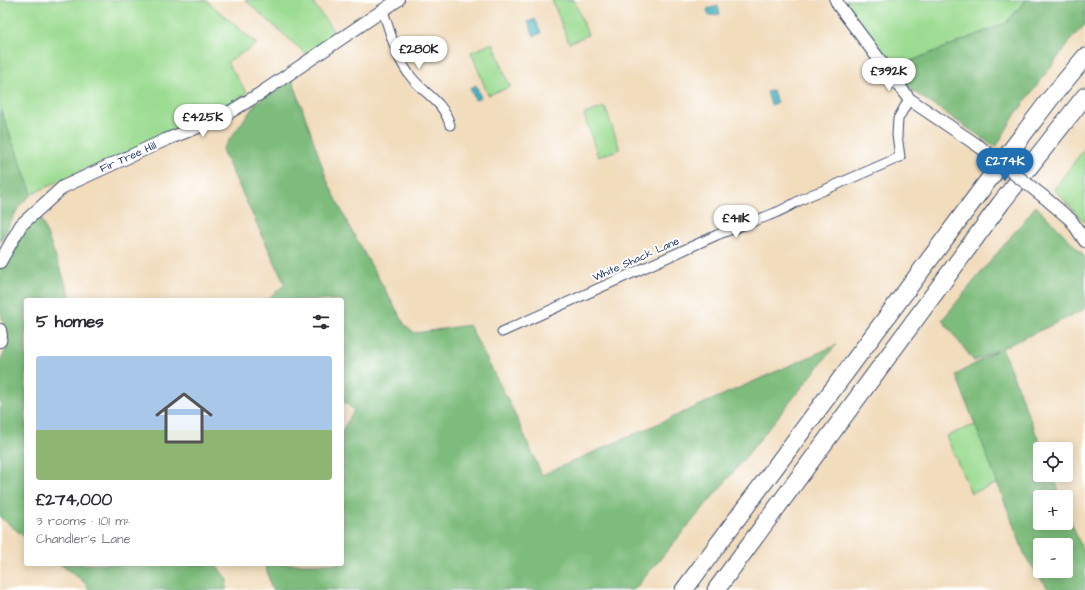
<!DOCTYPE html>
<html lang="en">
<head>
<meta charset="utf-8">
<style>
	:root { --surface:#fff; --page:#f2f2f3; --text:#2b2b33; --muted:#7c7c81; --accent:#1f6fb2 }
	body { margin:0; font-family:"Architects Daughter",sans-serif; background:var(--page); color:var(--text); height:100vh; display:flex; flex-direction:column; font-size:15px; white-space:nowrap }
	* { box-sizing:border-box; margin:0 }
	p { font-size:13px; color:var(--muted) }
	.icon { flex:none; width:22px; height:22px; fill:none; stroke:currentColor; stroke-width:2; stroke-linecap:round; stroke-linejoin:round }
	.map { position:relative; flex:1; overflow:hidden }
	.details { position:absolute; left:24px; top:298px; width:320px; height:268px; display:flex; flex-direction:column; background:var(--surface); border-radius:4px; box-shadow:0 2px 10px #0003 }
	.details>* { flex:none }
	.fabs { position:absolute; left:1033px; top:442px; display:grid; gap:8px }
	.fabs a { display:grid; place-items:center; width:40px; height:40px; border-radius:4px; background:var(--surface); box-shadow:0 2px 10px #0003; font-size:20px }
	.price { position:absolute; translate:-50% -34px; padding:0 9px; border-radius:14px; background:#fff; color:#222; font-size:13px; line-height:26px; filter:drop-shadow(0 1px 2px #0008) }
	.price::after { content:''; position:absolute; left:50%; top:24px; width:12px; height:9px; margin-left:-6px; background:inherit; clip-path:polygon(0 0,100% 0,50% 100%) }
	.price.on { background:var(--accent); color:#fff }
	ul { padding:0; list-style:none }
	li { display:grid; align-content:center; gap:8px; height:212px; padding:0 12px }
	li span { display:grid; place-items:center; height:124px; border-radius:4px; color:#555 }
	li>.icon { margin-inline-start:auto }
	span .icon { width:72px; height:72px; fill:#fffc; stroke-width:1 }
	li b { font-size:17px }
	h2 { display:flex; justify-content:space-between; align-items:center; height:48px; padding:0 12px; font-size:17px }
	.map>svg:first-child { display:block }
	.green { fill:#9cdc92; stroke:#5c8678 }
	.forest { fill:#7dbc7c; stroke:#4c766d; fill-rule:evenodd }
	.water { fill:#42b1bd; stroke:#2e708e }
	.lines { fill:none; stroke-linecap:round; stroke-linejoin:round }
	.minor-casing { stroke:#3b496c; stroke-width:11 }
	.tertiary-casing { stroke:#3b496c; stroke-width:14 }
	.motorway-casing { stroke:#3b496c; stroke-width:19 }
	.minor { stroke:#fff; stroke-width:9 }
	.tertiary { stroke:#fff; stroke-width:12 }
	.motorway { stroke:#fff; stroke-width:17 }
	.tertiary-bridge-casing { stroke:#3b496c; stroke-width:14; stroke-linecap:butt }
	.tertiary-bridge { stroke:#fff; stroke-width:12 }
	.labels { text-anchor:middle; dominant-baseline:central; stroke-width:4; stroke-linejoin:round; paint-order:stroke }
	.street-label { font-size:11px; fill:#1b2f5e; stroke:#fff }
</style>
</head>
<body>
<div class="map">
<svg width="1085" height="590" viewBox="0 0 1085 590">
	<rect width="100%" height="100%" fill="#fff"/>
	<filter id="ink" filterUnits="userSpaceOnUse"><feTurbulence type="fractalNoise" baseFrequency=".025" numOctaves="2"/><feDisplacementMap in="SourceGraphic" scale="8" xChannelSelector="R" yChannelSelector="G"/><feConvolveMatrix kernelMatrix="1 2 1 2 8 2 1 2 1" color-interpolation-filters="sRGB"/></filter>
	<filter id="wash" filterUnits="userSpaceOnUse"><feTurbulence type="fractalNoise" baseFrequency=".012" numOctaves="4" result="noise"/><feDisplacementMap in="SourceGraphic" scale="16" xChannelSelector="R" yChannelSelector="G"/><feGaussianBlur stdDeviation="0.9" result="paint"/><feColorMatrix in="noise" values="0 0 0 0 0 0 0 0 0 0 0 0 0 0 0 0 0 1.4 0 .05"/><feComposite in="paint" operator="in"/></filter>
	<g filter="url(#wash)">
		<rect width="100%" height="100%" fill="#f1dcbc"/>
		<path class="green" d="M 0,0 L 206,0 L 257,44 L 227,62 L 247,93 L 211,115 L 142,148 L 80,171 L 32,194 L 0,108 Z
			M 245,0 L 311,0 L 336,34 L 306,54 Z
			M 552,0 L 574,0 L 588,35 L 569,43 Z
			M 845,0 L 1026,0 L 1006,23 L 896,67 L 859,20 Z
			M 493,43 L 510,87 L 488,95 L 471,52 Z
			M 605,107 L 620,149 L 598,157 L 584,114 Z
			M 1085,148 L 1085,223 L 1054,189 Z
			M 977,424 L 999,483 L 971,493 L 946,436 Z"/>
		<path class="forest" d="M 1026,0 L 1085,0 L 1085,25 L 1073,37 L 1015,115 L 996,147 L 911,90 L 904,87 L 896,67 L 1006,23 Z
			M 292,78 L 327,180 L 349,226 L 405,325 L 415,333 L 469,325 L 511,406 L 542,475 L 836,345 L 731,475 L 634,590 L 272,590 L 265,564 L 342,564 L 342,431 L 354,410 L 342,400 L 342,300 L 267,300 L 285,284 L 222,150 L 256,103 Z
			M 0,108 L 32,194 L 20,205 L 0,242 Z
			M 1036,206 L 1080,251 L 1085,258 L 1085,308 L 1082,311 L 1002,348 L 1042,449 L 1040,449 L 1040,475 L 1053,475 L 1061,497 L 1040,497 L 1040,523 L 1066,523 L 1066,509 L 1085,556 L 1085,590 L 1049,590 L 1026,558 L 956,375 L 998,350 L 974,361 L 942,320 ZM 1040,545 L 1066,545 L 1066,571 L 1040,571 Z
			M 40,216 L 72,300 L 26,300 L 26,538 L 0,517 L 0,361 L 6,350 L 6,340 L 0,306 L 0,267 L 13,246 Z
			M 60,564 L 215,564 L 227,579 L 226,590 L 90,590 L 83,581 Z"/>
		<path class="water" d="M 718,6 L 720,14 L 709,16 L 707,9 Z
			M 535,19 L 541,33 L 534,36 L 528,22 Z
			M 476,85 L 481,98 L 475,100 L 470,88 Z
			M 773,90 L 777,103 L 771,105 L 767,92 Z"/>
	</g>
	<g filter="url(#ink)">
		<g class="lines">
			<defs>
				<path id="minor" d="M 383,11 C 391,34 396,59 412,78 C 427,96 443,101 450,125
					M 502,332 L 717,235 C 736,227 756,221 775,213 C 791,207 805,195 822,191 L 900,157 L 897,135 L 898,119 L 909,99"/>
				<path id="tertiary" d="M 836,0 L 839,6 L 909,99 L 980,147
					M 1044,197 L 1071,220 L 1085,241
					M 0,262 L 21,225 L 63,187 L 165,140 L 201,126 L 230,112 L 261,93 L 398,0
					M 0,330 L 1,336 L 0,341"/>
				<path id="motorway" d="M 684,590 L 984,186 L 1050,99 L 1085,57
					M 716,590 L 1001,203 L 1085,96"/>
			</defs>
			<use href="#minor" class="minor-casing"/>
			<use href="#tertiary" class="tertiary-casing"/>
			<use href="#motorway" class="motorway-casing"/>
			<use href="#minor" class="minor"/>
			<use href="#tertiary" class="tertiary"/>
			<use href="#motorway" class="motorway"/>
			<defs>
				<path id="tertiary-bridge" d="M 980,147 L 1044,197"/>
			</defs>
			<use href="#tertiary-bridge" class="tertiary-bridge-casing"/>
			<use href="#tertiary-bridge" class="tertiary-bridge"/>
		</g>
	</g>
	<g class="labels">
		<g class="street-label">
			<text transform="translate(128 157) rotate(-24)">Fir Tree Hill</text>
			<text transform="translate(636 259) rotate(-24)">White Shack Lane</text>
		</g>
	</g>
</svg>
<div class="fabs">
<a><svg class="icon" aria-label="locate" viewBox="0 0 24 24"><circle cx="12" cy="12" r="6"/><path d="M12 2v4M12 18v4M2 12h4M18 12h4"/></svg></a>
<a>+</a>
<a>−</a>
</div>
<b class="price" style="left:419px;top:70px">£280K</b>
<b class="price" style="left:889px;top:92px">£392K</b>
<b class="price" style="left:203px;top:138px">£425K</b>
<b class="price on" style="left:1005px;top:182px">£274K</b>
<b class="price" style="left:736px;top:239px">£411K</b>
<section class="details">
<h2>5 homes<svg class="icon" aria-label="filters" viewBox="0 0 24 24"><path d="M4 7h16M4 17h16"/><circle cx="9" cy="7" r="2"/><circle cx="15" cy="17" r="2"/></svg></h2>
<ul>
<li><span style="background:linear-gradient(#a9c7e8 60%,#8fb573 0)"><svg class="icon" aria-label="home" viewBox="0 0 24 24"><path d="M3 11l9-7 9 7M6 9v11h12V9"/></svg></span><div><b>£274,000</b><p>3 rooms · 101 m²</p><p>Chandler's Lane</p></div></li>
</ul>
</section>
</div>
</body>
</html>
